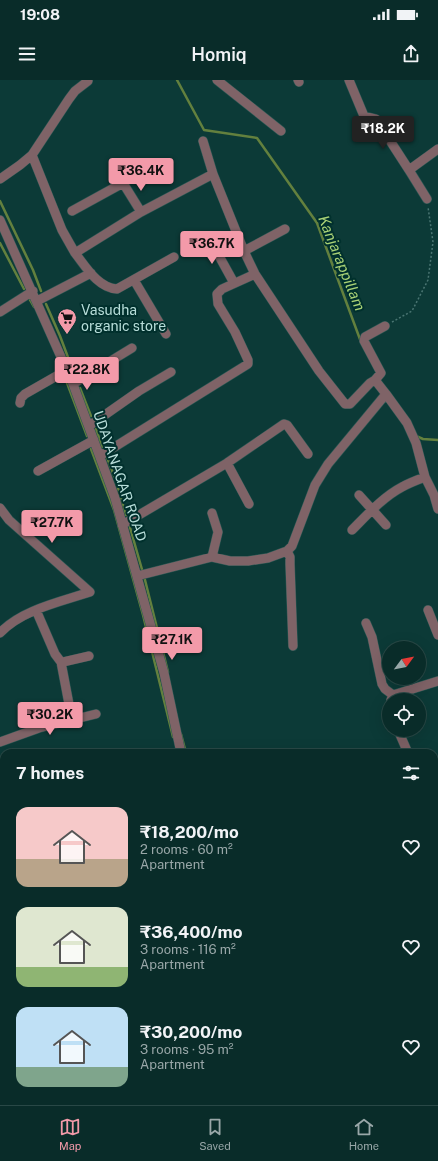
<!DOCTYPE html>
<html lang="en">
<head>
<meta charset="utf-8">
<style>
	:root { --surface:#092c29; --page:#173835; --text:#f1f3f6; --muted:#99a7a8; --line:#294846; --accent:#f39aa9 }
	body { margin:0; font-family:"Public Sans",sans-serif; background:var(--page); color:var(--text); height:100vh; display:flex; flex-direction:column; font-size:15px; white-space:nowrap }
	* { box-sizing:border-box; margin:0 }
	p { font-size:13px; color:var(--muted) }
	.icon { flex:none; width:22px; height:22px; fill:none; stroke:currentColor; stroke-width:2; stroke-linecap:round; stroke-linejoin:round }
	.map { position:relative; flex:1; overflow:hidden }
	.side { position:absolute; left:0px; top:669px; width:438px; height:356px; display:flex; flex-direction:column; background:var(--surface); border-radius:12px 12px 0 0; box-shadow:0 4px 16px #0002,0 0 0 1px var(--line) }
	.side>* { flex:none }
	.needle { width:26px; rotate:58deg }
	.tools { position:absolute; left:382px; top:561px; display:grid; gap:8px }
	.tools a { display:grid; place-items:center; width:44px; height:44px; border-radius:50%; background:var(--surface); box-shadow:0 4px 16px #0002,0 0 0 1px var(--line); font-size:20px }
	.price { position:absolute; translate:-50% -34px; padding:0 9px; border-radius:4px; background:var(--accent); color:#111; font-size:13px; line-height:26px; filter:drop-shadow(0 1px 2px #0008) }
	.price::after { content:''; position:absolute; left:50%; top:24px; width:12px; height:9px; margin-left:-6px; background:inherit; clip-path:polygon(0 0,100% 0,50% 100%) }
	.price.on { background:#222; color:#fff }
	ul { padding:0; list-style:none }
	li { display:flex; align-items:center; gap:12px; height:100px; padding:0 16px }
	li span { display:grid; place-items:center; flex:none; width:112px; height:80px; border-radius:12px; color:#555 }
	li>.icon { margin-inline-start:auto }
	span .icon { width:48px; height:48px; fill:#fffc; stroke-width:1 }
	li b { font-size:17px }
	h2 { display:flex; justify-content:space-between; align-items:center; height:48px; padding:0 16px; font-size:17px }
	.status { display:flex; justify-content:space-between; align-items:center; height:28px; padding:0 20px; background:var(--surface); direction:ltr }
	.status svg { height:11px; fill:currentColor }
	header { display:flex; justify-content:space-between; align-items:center; height:52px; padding:0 16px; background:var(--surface); font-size:18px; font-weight:600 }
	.tabs { display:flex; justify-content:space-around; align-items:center; height:56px; border-top:1px solid var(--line); background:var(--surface); font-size:11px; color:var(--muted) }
	.tabs a { display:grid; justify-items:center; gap:2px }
	.tabs .on { color:var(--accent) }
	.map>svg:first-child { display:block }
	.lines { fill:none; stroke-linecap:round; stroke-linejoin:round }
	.stream { stroke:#63803e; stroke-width:2.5 }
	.minor-casing { stroke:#2b5854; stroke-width:10 }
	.major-casing { stroke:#2b5854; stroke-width:12 }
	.path { stroke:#4a7572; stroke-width:1.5; stroke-dasharray:2 2; stroke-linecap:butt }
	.minor { stroke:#7f6367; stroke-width:9 }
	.major { stroke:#ca929a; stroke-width:10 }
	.labels { text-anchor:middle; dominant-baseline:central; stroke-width:4; stroke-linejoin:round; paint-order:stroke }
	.poi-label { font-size:14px; fill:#b8deda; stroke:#00302d; text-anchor:start }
	.street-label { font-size:14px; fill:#b8deda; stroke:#00302d }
	.water-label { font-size:15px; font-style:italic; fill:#a9d276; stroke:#00302d }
</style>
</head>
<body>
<div class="status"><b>19:08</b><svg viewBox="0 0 49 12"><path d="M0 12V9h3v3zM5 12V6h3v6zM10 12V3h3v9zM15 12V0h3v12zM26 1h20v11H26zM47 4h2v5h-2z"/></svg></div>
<header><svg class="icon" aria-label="menu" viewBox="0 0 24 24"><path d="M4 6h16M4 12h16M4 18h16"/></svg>Homiq<svg class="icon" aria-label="share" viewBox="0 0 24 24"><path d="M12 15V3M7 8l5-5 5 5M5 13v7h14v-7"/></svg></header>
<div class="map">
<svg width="438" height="1025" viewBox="0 0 438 1025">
	<rect width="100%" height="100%" fill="#0c3a37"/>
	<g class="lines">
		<path class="stream" d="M 177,0 L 204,50 L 257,58 L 317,143 L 361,262
			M 0,121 L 33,190 L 41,211
			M 0,163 L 24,209
			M 30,220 L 34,227
			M 46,224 L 60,256 L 75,296
			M 64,295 L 87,356
			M 80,308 L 91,336
			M 96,349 L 102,367
			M 416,356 L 423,359 L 438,360
			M 91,369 L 114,430 L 143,535 L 173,657
			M 106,375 L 115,398 L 126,435
			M 129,444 L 143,493
			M 144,496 L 168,592
			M 181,654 L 186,673
			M 185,1025 L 187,1021"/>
		<defs>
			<path id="minor" d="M 217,0 L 281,51
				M 298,0 L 299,2
				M 349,0 L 364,36 L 376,39 L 409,90 L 438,69
				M 203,61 L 213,94
				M 32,75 L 62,150 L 75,173
				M 409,90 L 427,119
				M 0,99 L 20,85 L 32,75 L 69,19 L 75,11 L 88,1
				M 123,103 L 141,132
				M 72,131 L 123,103 L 146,88
				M 0,140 L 73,304 L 115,418 L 164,593 L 181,673
				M 208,156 L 234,203
				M 244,171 L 285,149
				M 134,200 L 166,254
				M 37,221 L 91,193
				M 0,232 L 33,211
				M 375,300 L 381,293 L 364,261 L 365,257 L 385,246
				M 73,304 L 132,268
				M 386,314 L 407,343 L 416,363 L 425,397 L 434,415 L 438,429
				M 20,323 L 21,318 L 25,314 L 67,290
				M 89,346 L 139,311 L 171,292
				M 100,376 L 248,284 L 248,280 L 235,252 L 218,224 L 217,214 L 222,209 L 255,194
				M 227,383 L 249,424
				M 38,391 L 94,360
				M 359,415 L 386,445
				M 0,428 L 9,440 L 90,512 C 60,522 21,530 0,553
				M 212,433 L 218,452 L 212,477
				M 122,445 L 227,383 L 284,344 L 287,345 L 308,374
				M 352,450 C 367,435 383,417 402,407 C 409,403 417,400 425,397
				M 287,471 L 290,477 L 290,484 L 293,566
				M 137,496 L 212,477 L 230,481 L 248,481 L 268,478 L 287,471 L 292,466 L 315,405 L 328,384 L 386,314 L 375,300 L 370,303 L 350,324 L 345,324 L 319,291 L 255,194 L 244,171 L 213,94 L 141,132 L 75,173 C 86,187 98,208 117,209 L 174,177
				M 36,530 L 55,574 L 61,582 L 63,582 L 89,576
				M 428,530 L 438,555
				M 366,543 L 372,557 L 382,604 L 385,609 L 393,615
				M 61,582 L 72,640
				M 391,620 L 393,615 L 438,601
				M 398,650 L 408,673
				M 0,662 L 39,648 L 96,634
				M 434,757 L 438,755
				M 0,781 L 4,787
				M 434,845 L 438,856
				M 0,848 L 4,847
				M 139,1021 L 139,1025
				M 259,1021 L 259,1025
				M 391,1021 L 394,1025
				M 309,1025 L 311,1021"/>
			<path id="major" d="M 434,1014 L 438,1011
				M 419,1025 L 424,1021"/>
		</defs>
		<use href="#minor" class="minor-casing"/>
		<use href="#major" class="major-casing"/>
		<path class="path" d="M 392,242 L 412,231 L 428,200 L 433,162 L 428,127"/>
		<use href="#minor" class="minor"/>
		<use href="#major" class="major"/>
	</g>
	<defs>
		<symbol id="supermarket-pin" viewBox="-11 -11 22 30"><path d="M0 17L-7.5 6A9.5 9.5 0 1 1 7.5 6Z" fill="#f39aa9" stroke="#00302d"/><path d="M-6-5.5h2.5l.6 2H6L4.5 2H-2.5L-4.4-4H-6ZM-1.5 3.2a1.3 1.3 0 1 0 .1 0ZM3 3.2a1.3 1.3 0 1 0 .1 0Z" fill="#111"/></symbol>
	</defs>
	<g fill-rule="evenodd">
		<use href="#supermarket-pin" x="56" y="227" width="22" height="30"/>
	</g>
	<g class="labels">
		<g class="poi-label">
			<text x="81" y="230">Vasudha<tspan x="81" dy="16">organic store</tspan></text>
		</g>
		<g class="street-label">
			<text transform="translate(120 396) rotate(71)">UDAYANAGAR ROAD</text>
		</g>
		<g class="water-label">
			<text transform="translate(342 183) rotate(68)">Kanjarappillam</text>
		</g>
	</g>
</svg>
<div class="tools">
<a><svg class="needle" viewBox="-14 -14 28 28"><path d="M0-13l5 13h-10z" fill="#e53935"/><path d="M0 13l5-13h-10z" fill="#99a7a8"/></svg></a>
<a><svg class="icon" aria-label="locate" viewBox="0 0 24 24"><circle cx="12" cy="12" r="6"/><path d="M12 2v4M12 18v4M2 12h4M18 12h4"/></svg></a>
</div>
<b class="price on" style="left:383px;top:70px">₹18.2K</b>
<b class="price" style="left:141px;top:112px">₹36.4K</b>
<b class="price" style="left:212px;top:185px">₹36.7K</b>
<b class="price" style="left:87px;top:311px">₹22.8K</b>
<b class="price" style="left:52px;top:464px">₹27.7K</b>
<b class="price" style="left:172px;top:581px">₹27.1K</b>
<b class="price" style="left:50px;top:656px">₹30.2K</b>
<section class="side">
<h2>7 homes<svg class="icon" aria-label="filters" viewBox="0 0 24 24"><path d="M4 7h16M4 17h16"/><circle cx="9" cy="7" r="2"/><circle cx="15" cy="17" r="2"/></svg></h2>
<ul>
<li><span style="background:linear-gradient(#f6c9c9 65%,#b9a48a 0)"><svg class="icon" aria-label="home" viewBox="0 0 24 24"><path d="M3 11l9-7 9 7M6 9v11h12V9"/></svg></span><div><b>₹18,200/mo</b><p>2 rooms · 60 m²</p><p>Apartment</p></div><svg class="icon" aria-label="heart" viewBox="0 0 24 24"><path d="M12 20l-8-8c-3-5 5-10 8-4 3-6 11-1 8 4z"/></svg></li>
<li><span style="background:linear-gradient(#dfe7d0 75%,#8fb573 0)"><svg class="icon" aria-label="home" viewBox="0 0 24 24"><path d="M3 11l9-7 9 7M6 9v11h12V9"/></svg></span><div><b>₹36,400/mo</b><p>3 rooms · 116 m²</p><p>Apartment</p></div><svg class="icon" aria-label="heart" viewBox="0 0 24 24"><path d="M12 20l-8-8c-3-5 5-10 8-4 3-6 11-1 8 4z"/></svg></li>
<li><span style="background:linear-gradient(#bfe0f5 75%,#7fa58c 0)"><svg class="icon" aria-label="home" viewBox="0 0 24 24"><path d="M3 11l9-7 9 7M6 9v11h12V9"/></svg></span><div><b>₹30,200/mo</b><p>3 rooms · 95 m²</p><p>Apartment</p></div><svg class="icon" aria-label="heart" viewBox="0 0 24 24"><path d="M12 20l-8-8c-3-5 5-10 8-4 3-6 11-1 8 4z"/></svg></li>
</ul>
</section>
</div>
<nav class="tabs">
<a class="on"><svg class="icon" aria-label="map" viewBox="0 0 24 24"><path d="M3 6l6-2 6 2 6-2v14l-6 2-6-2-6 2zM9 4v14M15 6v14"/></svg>Map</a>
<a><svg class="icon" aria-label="saved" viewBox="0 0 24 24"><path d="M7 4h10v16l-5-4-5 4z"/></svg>Saved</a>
<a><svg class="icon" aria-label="home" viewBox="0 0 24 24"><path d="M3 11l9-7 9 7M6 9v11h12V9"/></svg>Home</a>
</nav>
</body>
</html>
